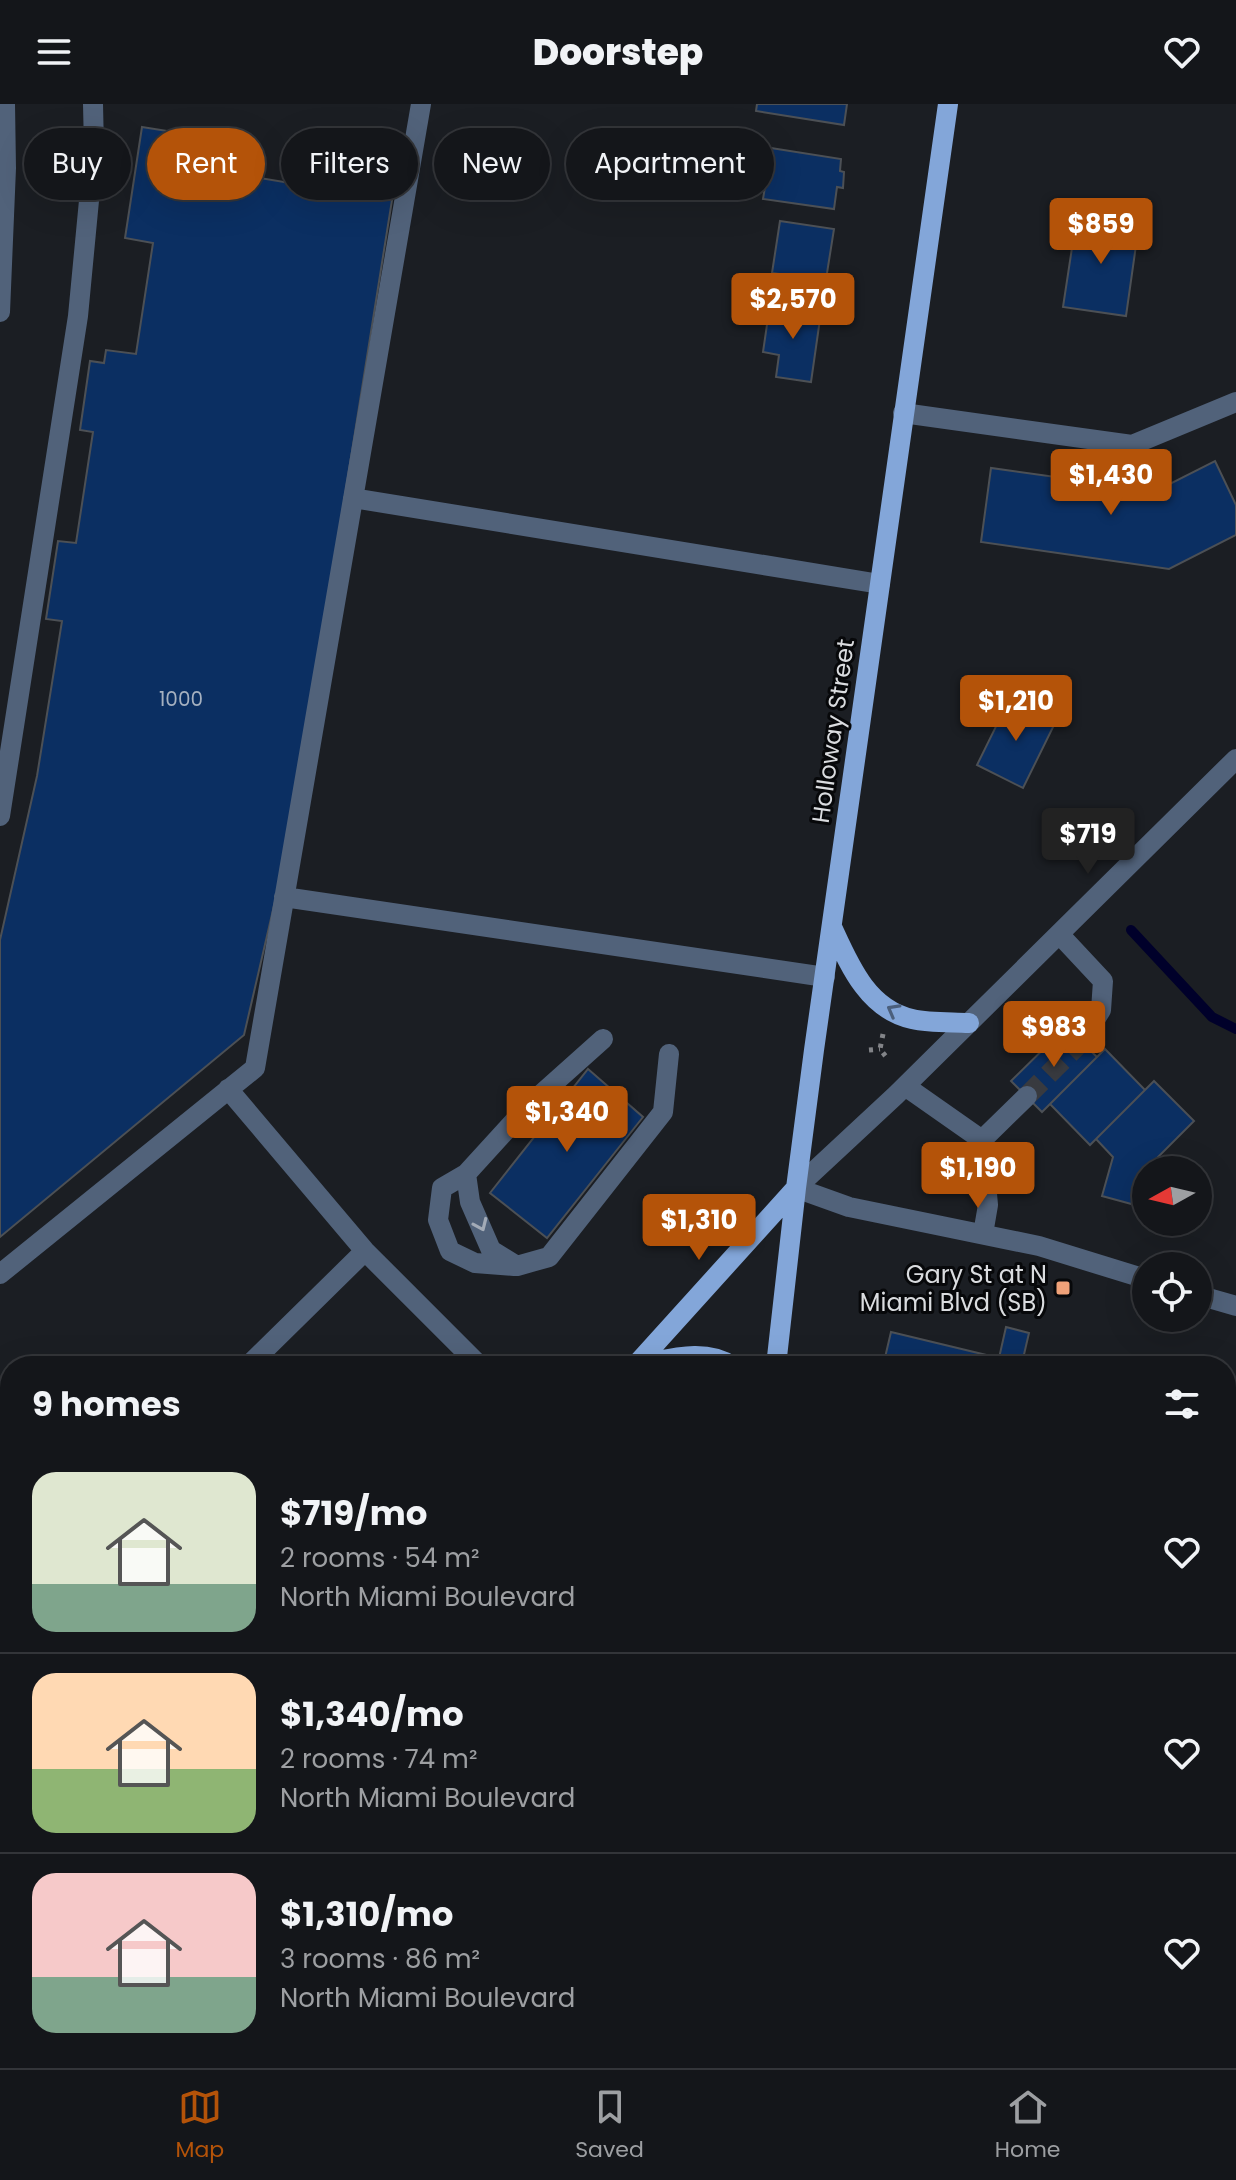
<!DOCTYPE html>
<html lang="en">
<head>
<meta charset="utf-8">
<style>
	:root { --surface:#14161a; --page:#212327; --text:#f1f3f6; --muted:#9d9fa2; --line:#333539; --accent:#b45309 }
	body { margin:0; font-family:Poppins,sans-serif; background:var(--page); color:var(--text); height:100vh; display:flex; flex-direction:column; font-size:30px; white-space:nowrap }
	* { box-sizing:border-box; margin:0 }
	p { font-size:26px; color:var(--muted) }
	.icon { flex:none; width:44px; height:44px; fill:none; stroke:currentColor; stroke-width:2; stroke-linecap:round; stroke-linejoin:round }
	.map { position:relative; flex:1; overflow:hidden }
	.details { position:absolute; left:0px; top:1252px; width:1236px; height:712px; display:flex; flex-direction:column; background:var(--surface); border-radius:32px 32px 0 0; box-shadow:0 8px 32px #0002,0 0 0 2px var(--line) }
	.details>* { flex:none }
	.banner { position:absolute; left:24px; top:24px; width:800px; height:72px; display:flex; gap:16px }
	.needle { width:52px; rotate:262deg }
	.buttons { position:absolute; left:1132px; top:1052px; display:grid; gap:16px }
	.buttons a { display:grid; place-items:center; width:80px; height:80px; border-radius:50%; background:var(--surface); box-shadow:0 8px 32px #0002,0 0 0 2px var(--line); font-size:40px }
	.price { position:absolute; translate:-50% -68px; padding:0 18px; border-radius:8px; background:var(--accent); color:#fff; font-size:26px; line-height:52px; filter:drop-shadow(0 2px 4px #0008) }
	.price::after { content:''; position:absolute; left:50%; top:48px; width:24px; height:18px; margin-left:-12px; background:inherit; clip-path:polygon(0 0,100% 0,50% 100%) }
	.price.on { background:#222; color:#fff }
	ul { padding:0; list-style:none }
	li { display:flex; align-items:center; gap:24px; height:200px; padding:0 32px }
	li+li { border-top:2px solid var(--line) }
	li span { display:grid; place-items:center; flex:none; width:224px; height:160px; border-radius:24px; color:#555 }
	li>.icon { margin-inline-start:auto }
	span .icon { width:96px; height:96px; fill:#fffc; stroke-width:1 }
	li b { font-size:34px }
	h2 { display:flex; justify-content:space-between; align-items:center; height:96px; padding:0 32px; font-size:34px }
	.pill { padding:0 28px; border-radius:36px; background:var(--surface); box-shadow:0 8px 32px #0002,0 0 0 2px var(--line); font-size:28px; line-height:72px }
	.pill.on { background:var(--accent); color:#fff }
	header { display:flex; justify-content:space-between; align-items:center; height:104px; padding:0 32px; background:var(--surface); font-size:36px; font-weight:800 }
	.tabs { display:flex; justify-content:space-around; align-items:center; height:112px; border-top:2px solid var(--line); background:var(--surface); font-size:22px; color:var(--muted) }
	.tabs a { display:grid; justify-items:center; gap:4px }
	.tabs .on { color:var(--accent) }
	.map>svg:first-child { display:block }
	.lines { fill:none; stroke-linecap:round; stroke-linejoin:round }
	.stream { stroke:#00002a; stroke-width:10 }
	.building { fill:#0b2f62; stroke:#4c5055; stroke-width:2 }
	.minor-tunnel { stroke:#383a3f; stroke-width:20; stroke-dasharray:20 10; stroke-linecap:butt }
	.path { stroke:#828488; stroke-width:5; stroke-dasharray:4 6; stroke-linecap:butt }
	.minor { stroke:#51627a; stroke-width:20 }
	.major { stroke:#83a6d9; stroke-width:20 }
	.oneway { stroke:#4b5f7c }
	.oneway2 { stroke:#a3abb7 }
	.poi-dot { fill:#f0a279; stroke:#07080a; stroke-width:3 }
	.labels { text-anchor:middle; dominant-baseline:central; stroke-width:6; stroke-linejoin:round; paint-order:stroke }
	.number-label { font-size:20px; fill:#a6b1c0 }
	.street-label { font-size:24px; fill:#dadcdf; stroke:#07080a }
	.poi-label { font-size:24px; fill:#dadcdf; stroke:#07080a; text-anchor:end }
</style>
</head>
<body>
<header><svg class="icon" aria-label="menu" viewBox="0 0 24 24"><path d="M4 6h16M4 12h16M4 18h16"/></svg>Doorstep<svg class="icon" aria-label="heart" viewBox="0 0 24 24"><path d="M12 20l-8-8c-3-5 5-10 8-4 3-6 11-1 8 4z"/></svg></header>
<div class="map">
<svg width="1236" height="1964" viewBox="0 0 1236 1964">
	<rect width="100%" height="100%" fill="#1b1e23"/>
	<g class="lines">
		<path class="stream" d="M 1131,826 L 1212,913 L 1236,925"/>
	</g>
	<path class="building" d="M 757,0 L 847,0 L 844,21 L 756,7 Z
		M 142,23 L 199,32 L 194,63 L 392,96 L 292,724 L 244,931 L 0,1133 L 0,836 L 37,672 L 62,517 L 46,515 L 58,437 L 76,439 L 93,328 L 80,326 L 90,257 L 104,259 L 106,246 L 136,250 L 153,139 L 125,134 Z
		M 771,44 L 841,55 L 840,67 L 844,68 L 843,84 L 837,83 L 834,105 L 763,95 L 767,71 L 757,69 L 759,60 L 768,61 Z
		M 1077,111 L 1139,120 L 1126,212 L 1063,203 Z
		M 780,117 L 834,125 L 824,188 L 793,182 L 795,172 L 772,169 Z
		M 770,200 L 821,208 L 811,278 L 776,273 L 779,251 L 763,248 Z
		M 1215,357 L 1236,401 L 1236,431 L 1169,465 L 981,438 L 991,364 L 1156,387 Z
		M 1010,594 L 1056,617 L 1023,684 L 977,661 Z
		M 1066,923 L 1097,953 L 1042,1008 L 1011,977 Z
		M 1105,945 L 1145,986 L 1090,1041 L 1050,1000 Z
		M 588,965 L 643,1013 L 547,1134 L 490,1089 Z
		M 1154,977 L 1194,1017 L 1146,1065 L 1135,1101 L 1102,1092 L 1113,1053 L 1096,1035 Z
		M 1006,1223 L 1029,1229 L 1022,1259 L 1034,1262 L 883,1262 L 891,1228 L 999,1254 Z
		M 839,1954 L 935,1954 L 934,1964 L 837,1964 Z
		M 1071,1954 L 1144,1954 L 1140,1964 L 1067,1964 Z
		M 1176,1954 L 1186,1958 L 1183,1964 L 1170,1964 Z"/>
	<g class="lines">
		<path class="minor-tunnel" d="M 1027,992 L 1081,938"/>
		<path class="path" d="M 883,930 L 880,945 L 887,954
			M 869,946 L 880,945"/>
		<path class="minor" d="M 0,208 L 6,64 L 5,0
			M 903,309 L 1132,341 L 1236,298
			M 353,394 L 880,480
			M 0,712 L 78,212 L 94,44 L 93,0
			M 284,793 L 825,873
			M 1060,831 L 1103,877 L 1101,906 L 1081,938
			M 603,935 L 528,1002 L 466,1070 L 470,1098 L 491,1146 L 517,1162 L 549,1153 L 663,1008 L 669,950
			M 905,982 L 982,1036 L 988,1101 L 983,1130
			M 228,985 L 365,1147 L 480,1262
			M 982,1036 L 1027,992
			M 466,1070 L 442,1084 L 438,1116 L 450,1147 L 475,1159 L 514,1162
			M 0,1170 L 255,964 L 421,0
			M 1146,1175 L 1039,1142 L 849,1103 L 796,1084 L 896,991 L 1236,655
			M 1198,1191 L 1236,1202
			M 248,1262 L 365,1147
			M 0,1490 L 10,1501
			M 1226,1784 L 1236,1778
			M 1226,1900 L 1236,1905
			M 94,1954 L 104,1964
			M 218,1954 L 227,1964
			M 44,1964 L 53,1954"/>
		<path class="major" d="M 832,823 C 849,860 867,905 912,915 C 930,919 950,918 969,919
			M 636,1261 C 667,1256 704,1243 732,1262
			M 635,1262 L 796,1084
			M 776,1262 L 796,1084 L 814,946 L 948,0
			M 0,1920 L 10,1910
			M 674,1964 L 675,1954"/>
	</g>
	<defs><path id="oneway-chevron" d="M-2-3.5L2.5 0L-2 3.5" fill="none" stroke-width="1.6" stroke-linecap="round" stroke-linejoin="round" transform="scale(2)"/></defs>
	<use class="oneway" href="#oneway-chevron" transform="translate(893 906) rotate(-151)"/>
	<use class="oneway2" href="#oneway-chevron" transform="translate(481 1121) rotate(66)"/>
	<rect class="poi-dot" x="1055" y="1176" width="16" height="16" rx="4"/>
	<g class="labels">
		<g class="number-label">
			<text x="181" y="595">1000</text>
		</g>
		<g class="street-label">
			<text transform="translate(833 627) rotate(-82)">Holloway Street</text>
		</g>
		<g class="poi-label">
			<text x="1047" y="1170">Gary St at N<tspan x="1047" dy="28">Miami Blvd (SB)</tspan></text>
		</g>
	</g>
</svg>
<div class="buttons">
<a><svg class="needle" viewBox="-14 -14 28 28"><path d="M0-13l5 13h-10z" fill="#e53935"/><path d="M0 13l5-13h-10z" fill="#9d9fa2"/></svg></a>
<a><svg class="icon" aria-label="locate" viewBox="0 0 24 24"><circle cx="12" cy="12" r="6"/><path d="M12 2v4M12 18v4M2 12h4M18 12h4"/></svg></a>
</div>
<b class="price" style="left:1101px;top:162px">$859</b>
<b class="price" style="left:793px;top:237px">$2,570</b>
<b class="price" style="left:1111px;top:413px">$1,430</b>
<b class="price" style="left:1016px;top:639px">$1,210</b>
<b class="price on" style="left:1088px;top:772px">$719</b>
<b class="price" style="left:1054px;top:965px">$983</b>
<b class="price" style="left:567px;top:1050px">$1,340</b>
<b class="price" style="left:978px;top:1106px">$1,190</b>
<b class="price" style="left:699px;top:1158px">$1,310</b>
<div class="banner">
<a class="pill">Buy</a>
<a class="pill on">Rent</a>
<a class="pill">Filters</a>
<a class="pill">New</a>
<a class="pill">Apartment</a>
</div>
<section class="details">
<h2>9 homes<svg class="icon" aria-label="filters" viewBox="0 0 24 24"><path d="M4 7h16M4 17h16"/><circle cx="9" cy="7" r="2"/><circle cx="15" cy="17" r="2"/></svg></h2>
<ul>
<li><span style="background:linear-gradient(#dfe7d0 70%,#7fa58c 0)"><svg class="icon" aria-label="home" viewBox="0 0 24 24"><path d="M3 11l9-7 9 7M6 9v11h12V9"/></svg></span><div><b>$719/mo</b><p>2 rooms · 54 m²</p><p>North Miami Boulevard</p></div><svg class="icon" aria-label="heart" viewBox="0 0 24 24"><path d="M12 20l-8-8c-3-5 5-10 8-4 3-6 11-1 8 4z"/></svg></li>
<li><span style="background:linear-gradient(#ffd9b3 60%,#8fb573 0)"><svg class="icon" aria-label="home" viewBox="0 0 24 24"><path d="M3 11l9-7 9 7M6 9v11h12V9"/></svg></span><div><b>$1,340/mo</b><p>2 rooms · 74 m²</p><p>North Miami Boulevard</p></div><svg class="icon" aria-label="heart" viewBox="0 0 24 24"><path d="M12 20l-8-8c-3-5 5-10 8-4 3-6 11-1 8 4z"/></svg></li>
<li><span style="background:linear-gradient(#f6c9c9 65%,#7fa58c 0)"><svg class="icon" aria-label="home" viewBox="0 0 24 24"><path d="M3 11l9-7 9 7M6 9v11h12V9"/></svg></span><div><b>$1,310/mo</b><p>3 rooms · 86 m²</p><p>North Miami Boulevard</p></div><svg class="icon" aria-label="heart" viewBox="0 0 24 24"><path d="M12 20l-8-8c-3-5 5-10 8-4 3-6 11-1 8 4z"/></svg></li>
</ul>
</section>
</div>
<nav class="tabs">
<a class="on"><svg class="icon" aria-label="map" viewBox="0 0 24 24"><path d="M3 6l6-2 6 2 6-2v14l-6 2-6-2-6 2zM9 4v14M15 6v14"/></svg>Map</a>
<a><svg class="icon" aria-label="saved" viewBox="0 0 24 24"><path d="M7 4h10v16l-5-4-5 4z"/></svg>Saved</a>
<a><svg class="icon" aria-label="home" viewBox="0 0 24 24"><path d="M3 11l9-7 9 7M6 9v11h12V9"/></svg>Home</a>
</nav>
</body>
</html>
